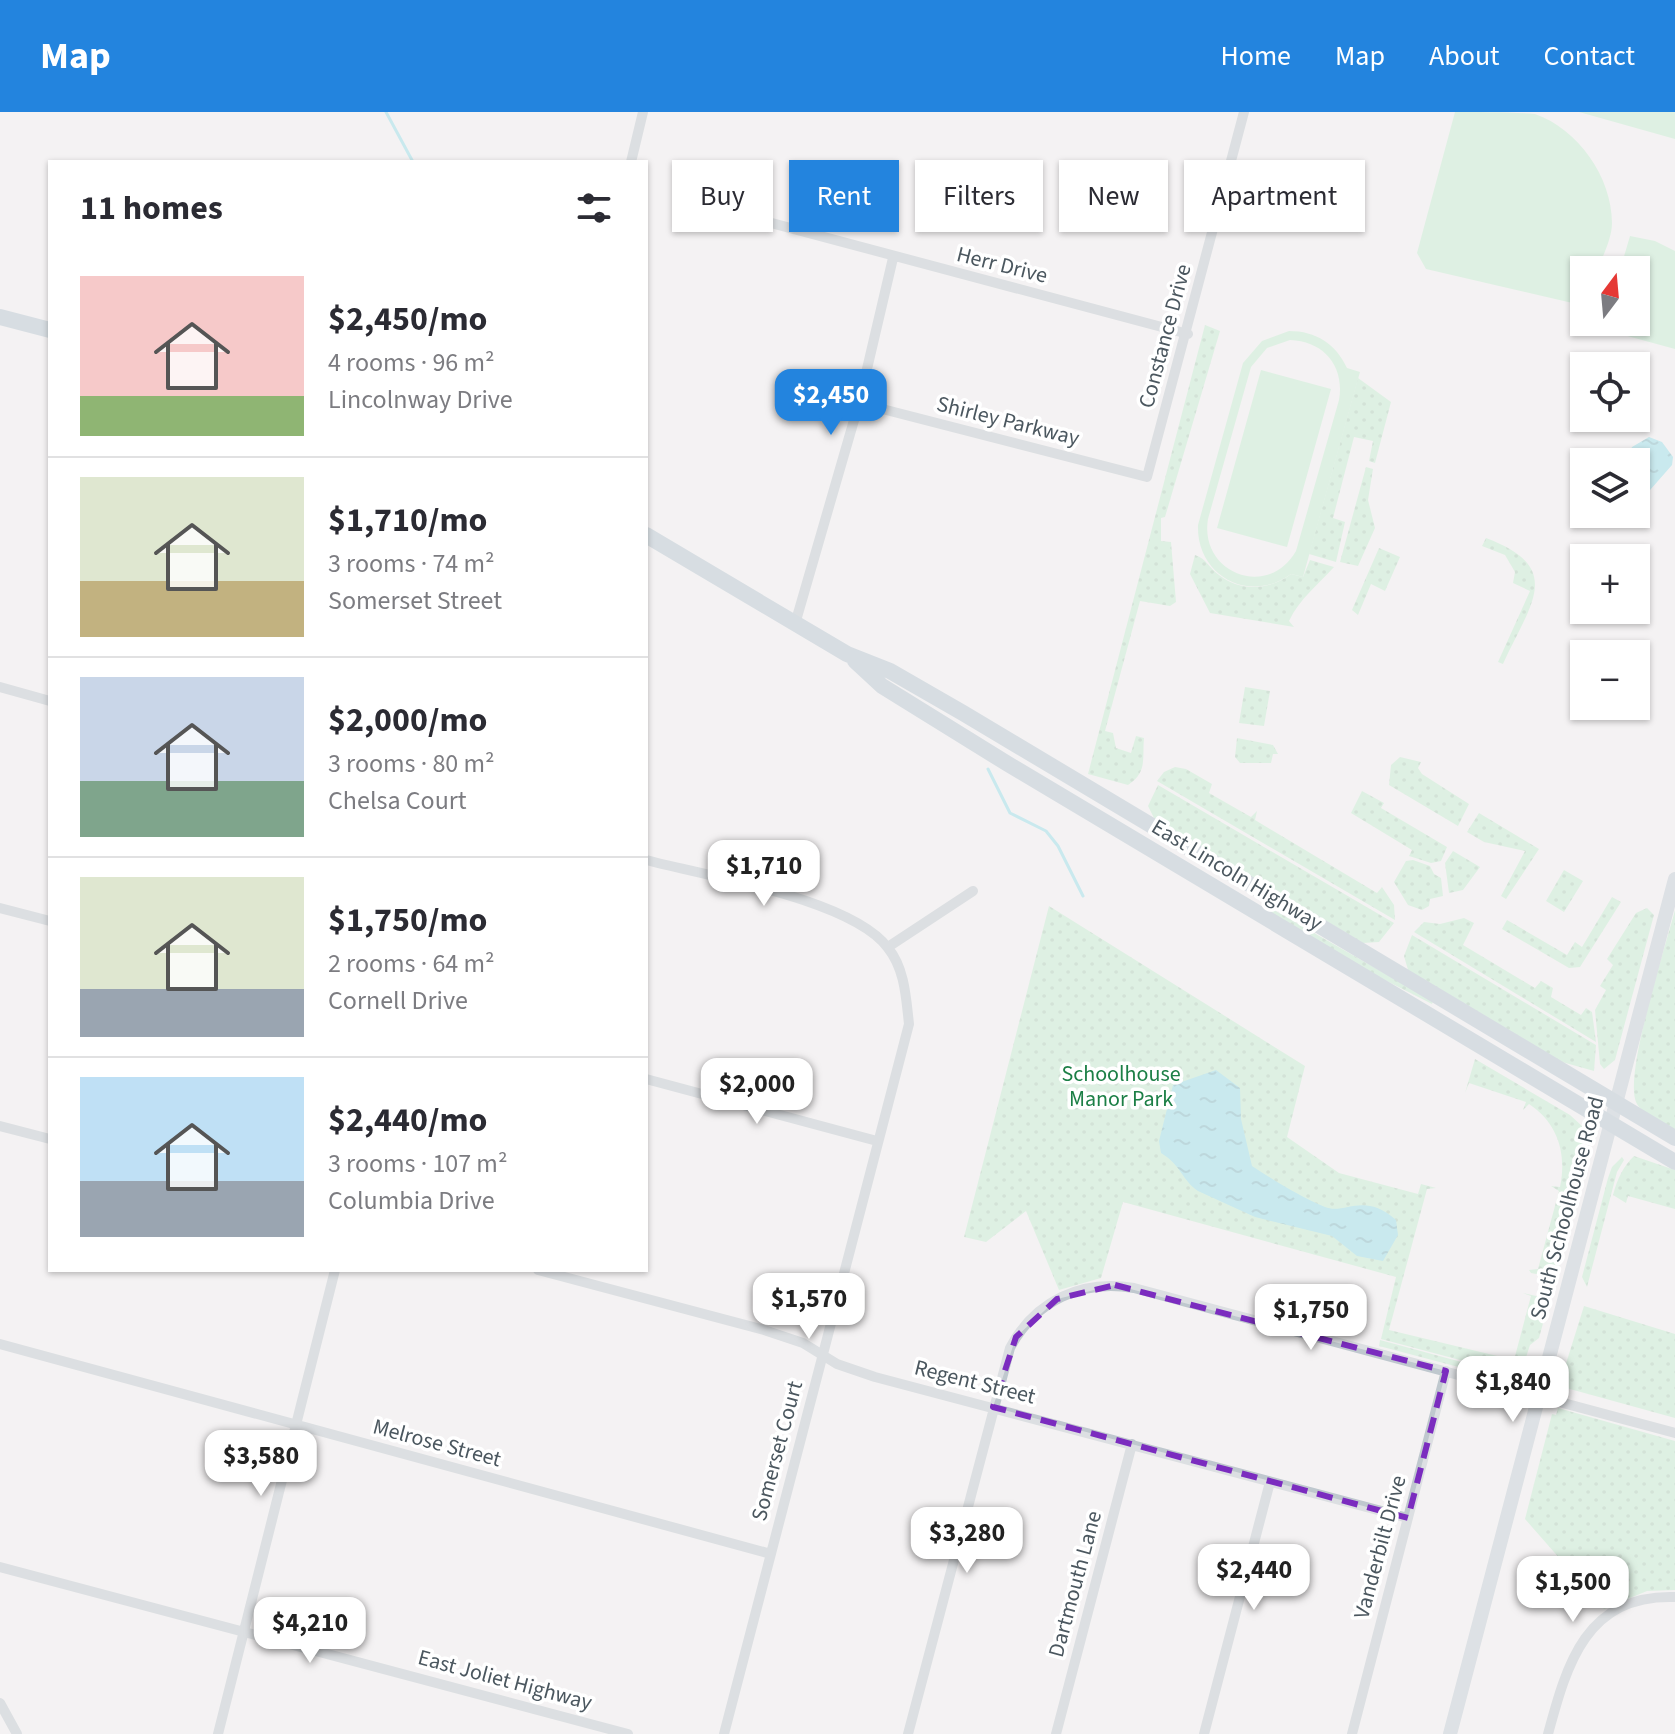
<!DOCTYPE html>
<html lang="en">
<head>
<meta charset="utf-8">
<style>
	:root { --surface:#fff; --page:#f7f7f7; --text:#2b2b33; --muted:#7c7c81; --line:#e1e1e2; --accent:#2384de }
	body { margin:0; font-family:"Source Sans 3",sans-serif; background:var(--page); color:var(--text); height:100vh; display:flex; flex-direction:column; font-size:30px; white-space:nowrap }
	* { box-sizing:border-box; margin:0 }
	p { font-size:26px; color:var(--muted) }
	.icon { flex:none; width:44px; height:44px; fill:none; stroke:currentColor; stroke-width:2; stroke-linecap:round; stroke-linejoin:round }
	.map { position:relative; flex:1; overflow:hidden }
	.drawer { position:absolute; left:48px; top:48px; width:600px; height:1112px; display:flex; flex-direction:column; background:var(--surface); border-radius:0px; box-shadow:0 2px 6px #0004 }
	.drawer>* { flex:none }
	.banner { position:absolute; left:672px; top:48px; width:760px; height:72px; display:flex; gap:16px }
	.needle { width:52px; rotate:16deg }
	.buttons { position:absolute; left:1570px; top:144px; display:grid; gap:16px }
	.buttons a { display:grid; place-items:center; width:80px; height:80px; border-radius:0px; background:var(--surface); box-shadow:0 2px 6px #0004; font-size:40px }
	.price { position:absolute; translate:-50% -68px; padding:0 18px; border-radius:16px; background:#fff; color:#222; font-size:26px; line-height:52px; filter:drop-shadow(0 2px 4px #0008) }
	.price::after { content:''; position:absolute; left:50%; top:48px; width:24px; height:18px; margin-left:-12px; background:inherit; clip-path:polygon(0 0,100% 0,50% 100%) }
	.price.current { background:var(--accent); color:#fff }
	ul { padding:0; list-style:none }
	li { display:flex; align-items:center; gap:24px; height:200px; padding:0 32px }
	li+li { border-top:2px solid var(--line) }
	li span { display:grid; place-items:center; flex:none; width:224px; height:160px; border-radius:0px; color:#555 }
	li>.icon { margin-inline-start:auto }
	span .icon { width:96px; height:96px; fill:#fffc; stroke-width:1 }
	li b { font-size:34px }
	h2 { display:flex; justify-content:space-between; align-items:center; height:96px; padding:0 32px; font-size:34px }
	.pill { padding:0 28px; border-radius:0px; background:var(--surface); box-shadow:0 2px 6px #0004; font-size:28px; line-height:72px }
	.pill.current { background:var(--accent); color:#fff }
	header { display:flex; align-items:center; gap:48px; box-sizing:border-box; height:112px; padding:0 40px; background:var(--accent); color:#fff }
	header strong { font-size:38px }
	nav { display:flex; gap:44px; margin-inline-start:auto; font-size:28px }
	.map>svg:first-child { display:block }
	.green { fill:url(#green-dots) }
	.pitch { fill:#c4eed1; fill-rule:evenodd }
	.water { fill:url(#water-ripples) }
	.lines { fill:none; stroke-linecap:round; stroke-linejoin:round }
	.stream { stroke:#94dee9; stroke-width:3 }
	.street { stroke:#bfc8ce; stroke-width:10 }
	.secondary { stroke:#c1ccd4; stroke-width:14 }
	.primary { stroke:#b4c4cf; stroke-width:16 }
	.marked { fill:none; stroke:#7b2cbf; stroke-width:6; stroke-dasharray:16 10; stroke-linejoin:round }
	.labels { text-anchor:middle; dominant-baseline:central; stroke-width:7; stroke-linejoin:round; paint-order:stroke }
	.street-label { font-size:22px; fill:#4b575f; stroke:#fff }
	.park-label { font-size:22px; fill:#1c7f46; stroke:#fff }
</style>
</head>
<body>
<header>
<strong>Map</strong>
<nav><a>Home</a><a>Map</a><a>About</a><a>Contact</a></nav>
</header>
<div class="map">
<svg width="1675" height="1622" viewBox="0 0 1675 1622">
	<defs>
		<pattern id="green-dots" width="8" height="8" patternUnits="userSpaceOnUse" patternTransform="scale(2)"><rect width="8" height="8" fill="#c4eed1"/><path d="M2 2h.1M6 6h.1" fill="none" stroke="#aaceb6" stroke-width="1.8" stroke-linecap="round"/></pattern>
		<pattern id="water-ripples" width="26" height="14" patternUnits="userSpaceOnUse" patternTransform="scale(2)"><rect width="26" height="14" fill="#94dee9"/><path d="M2 4q2-2 4 0t4 0M15 11q2-2 4 0t4 0" fill="none" stroke="#7bb7c0"/></pattern>
	</defs>
	<rect width="100%" height="100%" fill="#f4f2f3"/>
	<path class="green" d="M 1205,213 L 1220,219 L 1165,405 L 1161,406 L 1161,429 L 1171,430 L 1176,490 L 1170,494 L 1140,489 L 1105,619 L 1113,621 L 1116,636 L 1131,641 L 1136,624 L 1144,626 C 1142,645 1148,660 1128,673 L 1088,662 Z
		M 1358,266 L 1391,290 L 1375,351 L 1369,349 L 1373,329 L 1354,325 L 1333,406 L 1345,410 L 1336,450 L 1309,442 Z
		M 1366,355 L 1373,357 L 1368,388 L 1375,416 L 1358,454 L 1340,450 Z
		M 1486,426 C 1566,456 1530,492 1503,552 L 1498,550 L 1530,479 L 1513,471 L 1515,460 L 1505,443 L 1482,434 Z
		M 1379,436 L 1400,445 L 1385,479 L 1371,472 L 1358,503 L 1352,498 Z
		M 1195,443 C 1207,447 1209,456 1219,463 C 1240,480 1270,478 1291,462 L 1303,465 L 1310,448 L 1334,455 C 1318,473 1300,486 1289,509 L 1294,515 L 1210,501 L 1190,462 Z
		M 1245,575 L 1270,579 L 1264,614 L 1239,611 Z
		M 1237,626 L 1273,633 L 1278,642 L 1273,642 L 1271,651 L 1240,651 L 1235,645 Z
		M 1400,645 L 1421,650 L 1418,656 L 1422,662 L 1469,692 L 1458,714 L 1389,673 L 1391,653 Z
		M 1175,655 L 1186,657 L 1212,672 L 1209,681 L 1251,705 L 1257,699 L 1255,708 L 1377,781 L 1382,775 L 1394,793 L 1395,808 L 1157,669 L 1164,660 Z
		M 1158,673 L 1394,811 L 1379,830 L 1363,831 L 1154,706 L 1148,694 Z
		M 1362,679 L 1384,691 L 1381,696 L 1447,735 L 1441,749 L 1431,751 L 1409,744 L 1412,738 L 1351,701 Z
		M 1479,701 L 1539,737 L 1506,787 L 1501,784 L 1525,739 L 1484,730 L 1467,720 Z
		M 1453,739 L 1480,755 L 1463,778 L 1449,781 L 1445,751 Z
		M 1413,748 L 1430,754 L 1434,762 L 1441,766 L 1443,784 L 1430,787 L 1429,794 L 1422,798 L 1408,793 L 1394,770 L 1406,749 Z
		M 1564,758 L 1583,769 L 1564,800 L 1546,789 Z
		M 1612,785 L 1621,790 L 1580,855 L 1569,856 L 1502,817 L 1507,808 L 1567,843 L 1575,830 L 1582,835 Z
		M 1265,793 L 1433,889 L 1432,892 L 1369,860 L 1263,796 Z
		M 1049,794 L 1305,954 L 1287,1025 L 1339,1061 L 1418,1082 L 1421,1072 L 1436,1076 L 1427,1077 L 1389,1218 L 1514,1248 L 1531,1184 L 1523,1181 L 1545,1186 L 1548,1193 L 1539,1226 L 1530,1233 L 1520,1264 L 1381,1227 L 1396,1165 L 1123,1090 L 1101,1166 L 1059,1178 L 1026,1099 L 986,1130 L 964,1125 Z
		M 1647,796 L 1654,803 L 1615,948 L 1604,957 L 1600,952 L 1595,898 L 1606,878 L 1600,874 L 1613,853 L 1607,847 L 1636,801 Z
		M 1675,798 L 1675,1018 C 1663,1011 1642,1003 1636,990 C 1624,961 1666,833 1675,798 Z
		M 1464,806 L 1474,811 L 1463,833 L 1535,876 L 1541,869 L 1553,876 L 1551,885 L 1581,903 L 1586,896 L 1592,900 L 1596,930 L 1414,820 L 1424,810 L 1440,812 Z
		M 1412,823 L 1596,933 L 1594,959 L 1562,950 L 1408,858 L 1404,844 Z
		M 1475,947 L 1570,1003 L 1582,1014 L 1583,1060 L 1556,1163 L 1552,1165 L 1531,1161 L 1529,1158 L 1538,1157 L 1559,1079 L 1551,1074 L 1560,1075 C 1567,1042 1558,1011 1529,992 L 1523,998 L 1526,990 L 1469,971 L 1465,981 Z
		M 1634,1044 L 1675,1058 L 1675,1097 L 1628,1084 L 1626,1091 L 1613,1083 C 1618,1065 1623,1055 1634,1044 Z
		M 1622,1045 L 1624,1048 L 1617,1060 L 1587,1175 L 1582,1165 L 1608,1066 L 1612,1055 Z
		M 1584,1194 L 1675,1222 L 1675,1306 L 1559,1274 Z
		M 1380,1228 L 1517,1265 L 1519,1271 L 1379,1234 Z
		M 1558,1296 L 1675,1329 L 1675,1478 L 1647,1479 L 1604,1497 L 1525,1407 L 1552,1302 L 1556,1303 Z"/>
	<path class="pitch" d="M 1455,0 C 1478,0 1512,0 1535,2 C 1578,17 1612,65 1612,111 C 1612,126 1603,144 1597,158 L 1584,158 L 1581,193 L 1426,157 L 1417,141 Z
		M 1579,0 L 1675,0 L 1675,27 Z
		M 1630,124 L 1655,129 L 1675,139 L 1675,237 L 1609,219 L 1605,210 L 1636,210 L 1636,158 L 1620,158 Z
		M 1289,219 C 1316,219 1336,232 1347,256 L 1360,260 L 1303,465 L 1291,462 C 1249,493 1196,463 1198,413 L 1243,251 L 1262,229 ZM 1290,228 C 1324,229 1345,255 1339,288 L 1296,439 C 1268,488 1199,461 1208,407 L 1251,255 L 1267,236 Z
		M 1261,258 L 1331,277 L 1287,435 L 1217,416 Z"/>
	<path class="water" d="M 1649,325 L 1662,330 L 1673,345 L 1672,353 L 1636,394 L 1636,350 L 1625,350 L 1632,335 Z
		M 1216,958 L 1240,976 L 1241,1007 L 1252,1054 C 1275,1069 1300,1085 1325,1095 C 1345,1103 1364,1079 1396,1108 L 1398,1123 L 1383,1149 L 1357,1144 L 1332,1124 L 1255,1105 L 1198,1079 C 1181,1067 1182,1054 1161,1041 L 1159,1029 L 1173,973 Z"/>
	<g class="lines">
		<path class="stream" d="M 386,0 L 413,50
			M 988,657 L 1010,701 L 1046,719 L 1058,734 L 1083,784"/>
		<path class="street" d="M 631,50 L 643,0
			M 715,96 L 1188,222
			M 859,291 L 1147,365 L 1244,0
			M 795,512 L 859,291 L 893,146
			M 0,575 L 50,589
			M 646,748 C 706,764 852,787 888,836 C 905,857 906,886 909,912 L 724,1622
			M 0,796 L 50,809
			M 888,835 L 973,779
			M 646,967 L 877,1029
			M 0,1014 L 50,1027
			M 538,1158 L 764,1218 L 803,1231 L 837,1252 L 875,1265 L 1408,1406
			M 0,1232 L 771,1442
			M 0,1455 L 628,1622
			M 0,1591 L 17,1622
			M 218,1622 L 335,1158
			M 908,1622 L 1010,1236 C 1035,1189 1081,1167 1134,1176 L 1675,1321
			M 1056,1622 L 1132,1332
			M 1204,1622 L 1270,1370
			M 1352,1622 L 1446,1259
			M 1548,1622 C 1567,1552 1586,1482 1675,1485"/>
		<path class="secondary" d="M 1450,1622 L 1675,767"/>
		<path class="primary" d="M 0,205 L 50,218
			M 646,423 L 847,542 L 890,559 L 963,601 L 1675,1026
			M 855,549 L 882,574 L 1008,652 L 1675,1050"/>
	</g>
	<path d="M0 0H1675V1622H0ZM 1115,1173 L 1446,1259 L 1408,1406 L 993,1295 L 1016,1225 L 1057,1187 Z" fill="#f4f2f3" fill-opacity=".55" fill-rule="evenodd"/>
	<path class="marked" d="M 1115,1173 L 1446,1259 L 1408,1406 L 993,1295 L 1016,1225 L 1057,1187 Z"/>
	<g class="labels">
		<g class="street-label">
			<text transform="translate(1002 153) rotate(14)">Herr Drive</text>
			<text transform="translate(1165 224) rotate(-75)">Constance Drive</text>
			<text transform="translate(1008 309) rotate(14)">Shirley Parkway</text>
			<text transform="translate(1237 763) rotate(31)">East Lincoln Highway</text>
			<text transform="translate(1567 1096) rotate(-75)">South Schoolhouse Road</text>
			<text transform="translate(975 1270) rotate(14)">Regent Street</text>
			<text transform="translate(437 1331) rotate(15)">Melrose Street</text>
			<text transform="translate(777 1339) rotate(-75)">Somerset Court</text>
			<text transform="translate(1380 1435) rotate(-75)">Vanderbilt Drive</text>
			<text transform="translate(1075 1472) rotate(-75)">Dartmouth Lane</text>
			<text transform="translate(505 1568) rotate(15)">East Joliet Highway</text>
		</g>
		<g class="park-label">
			<text x="1121" y="962">Schoolhouse<tspan x="1121" dy="25">Manor Park</tspan></text>
		</g>
	</g>
</svg>
<div class="buttons">
<a><svg class="needle" viewBox="-14 -14 28 28"><path d="M0-13l5 13h-10z" fill="#e53935"/><path d="M0 13l5-13h-10z" fill="#7c7c81"/></svg></a>
<a><svg class="icon" aria-label="locate" viewBox="0 0 24 24"><circle cx="12" cy="12" r="6"/><path d="M12 2v4M12 18v4M2 12h4M18 12h4"/></svg></a>
<a><svg class="icon" aria-label="layers" viewBox="0 0 24 24"><path d="M12 4l9 5-9 5-9-5zM3 14l9 5 9-5"/></svg></a>
<a>+</a>
<a>−</a>
</div>
<b class="price current" style="left:831px;top:325px">$2,450</b>
<b class="price" style="left:764px;top:796px">$1,710</b>
<b class="price" style="left:757px;top:1014px">$2,000</b>
<b class="price" style="left:809px;top:1229px">$1,570</b>
<b class="price" style="left:1311px;top:1240px">$1,750</b>
<b class="price" style="left:1513px;top:1312px">$1,840</b>
<b class="price" style="left:261px;top:1386px">$3,580</b>
<b class="price" style="left:967px;top:1463px">$3,280</b>
<b class="price" style="left:1254px;top:1500px">$2,440</b>
<b class="price" style="left:1573px;top:1512px">$1,500</b>
<b class="price" style="left:310px;top:1553px">$4,210</b>
<div class="banner">
<a class="pill">Buy</a>
<a class="pill current">Rent</a>
<a class="pill">Filters</a>
<a class="pill">New</a>
<a class="pill">Apartment</a>
</div>
<section class="drawer">
<h2>11 homes<svg class="icon" aria-label="filters" viewBox="0 0 24 24"><path d="M4 7h16M4 17h16"/><circle cx="9" cy="7" r="2"/><circle cx="15" cy="17" r="2"/></svg></h2>
<ul>
<li><span style="background:linear-gradient(#f6c9c9 75%,#8fb573 0)"><svg class="icon" aria-label="home" viewBox="0 0 24 24"><path d="M3 11l9-7 9 7M6 9v11h12V9"/></svg></span><div><b>$2,450/mo</b><p>4 rooms · 96 m²</p><p>Lincolnway Drive</p></div></li>
<li><span style="background:linear-gradient(#dfe7d0 65%,#c2b280 0)"><svg class="icon" aria-label="home" viewBox="0 0 24 24"><path d="M3 11l9-7 9 7M6 9v11h12V9"/></svg></span><div><b>$1,710/mo</b><p>3 rooms · 74 m²</p><p>Somerset Street</p></div></li>
<li><span style="background:linear-gradient(#c9d6e8 65%,#7fa58c 0)"><svg class="icon" aria-label="home" viewBox="0 0 24 24"><path d="M3 11l9-7 9 7M6 9v11h12V9"/></svg></span><div><b>$2,000/mo</b><p>3 rooms · 80 m²</p><p>Chelsa Court</p></div></li>
<li><span style="background:linear-gradient(#dfe7d0 70%,#9aa5b1 0)"><svg class="icon" aria-label="home" viewBox="0 0 24 24"><path d="M3 11l9-7 9 7M6 9v11h12V9"/></svg></span><div><b>$1,750/mo</b><p>2 rooms · 64 m²</p><p>Cornell Drive</p></div></li>
<li><span style="background:linear-gradient(#bfe0f5 65%,#9aa5b1 0)"><svg class="icon" aria-label="home" viewBox="0 0 24 24"><path d="M3 11l9-7 9 7M6 9v11h12V9"/></svg></span><div><b>$2,440/mo</b><p>3 rooms · 107 m²</p><p>Columbia Drive</p></div></li>
</ul>
</section>
</div>
</body>
</html>
